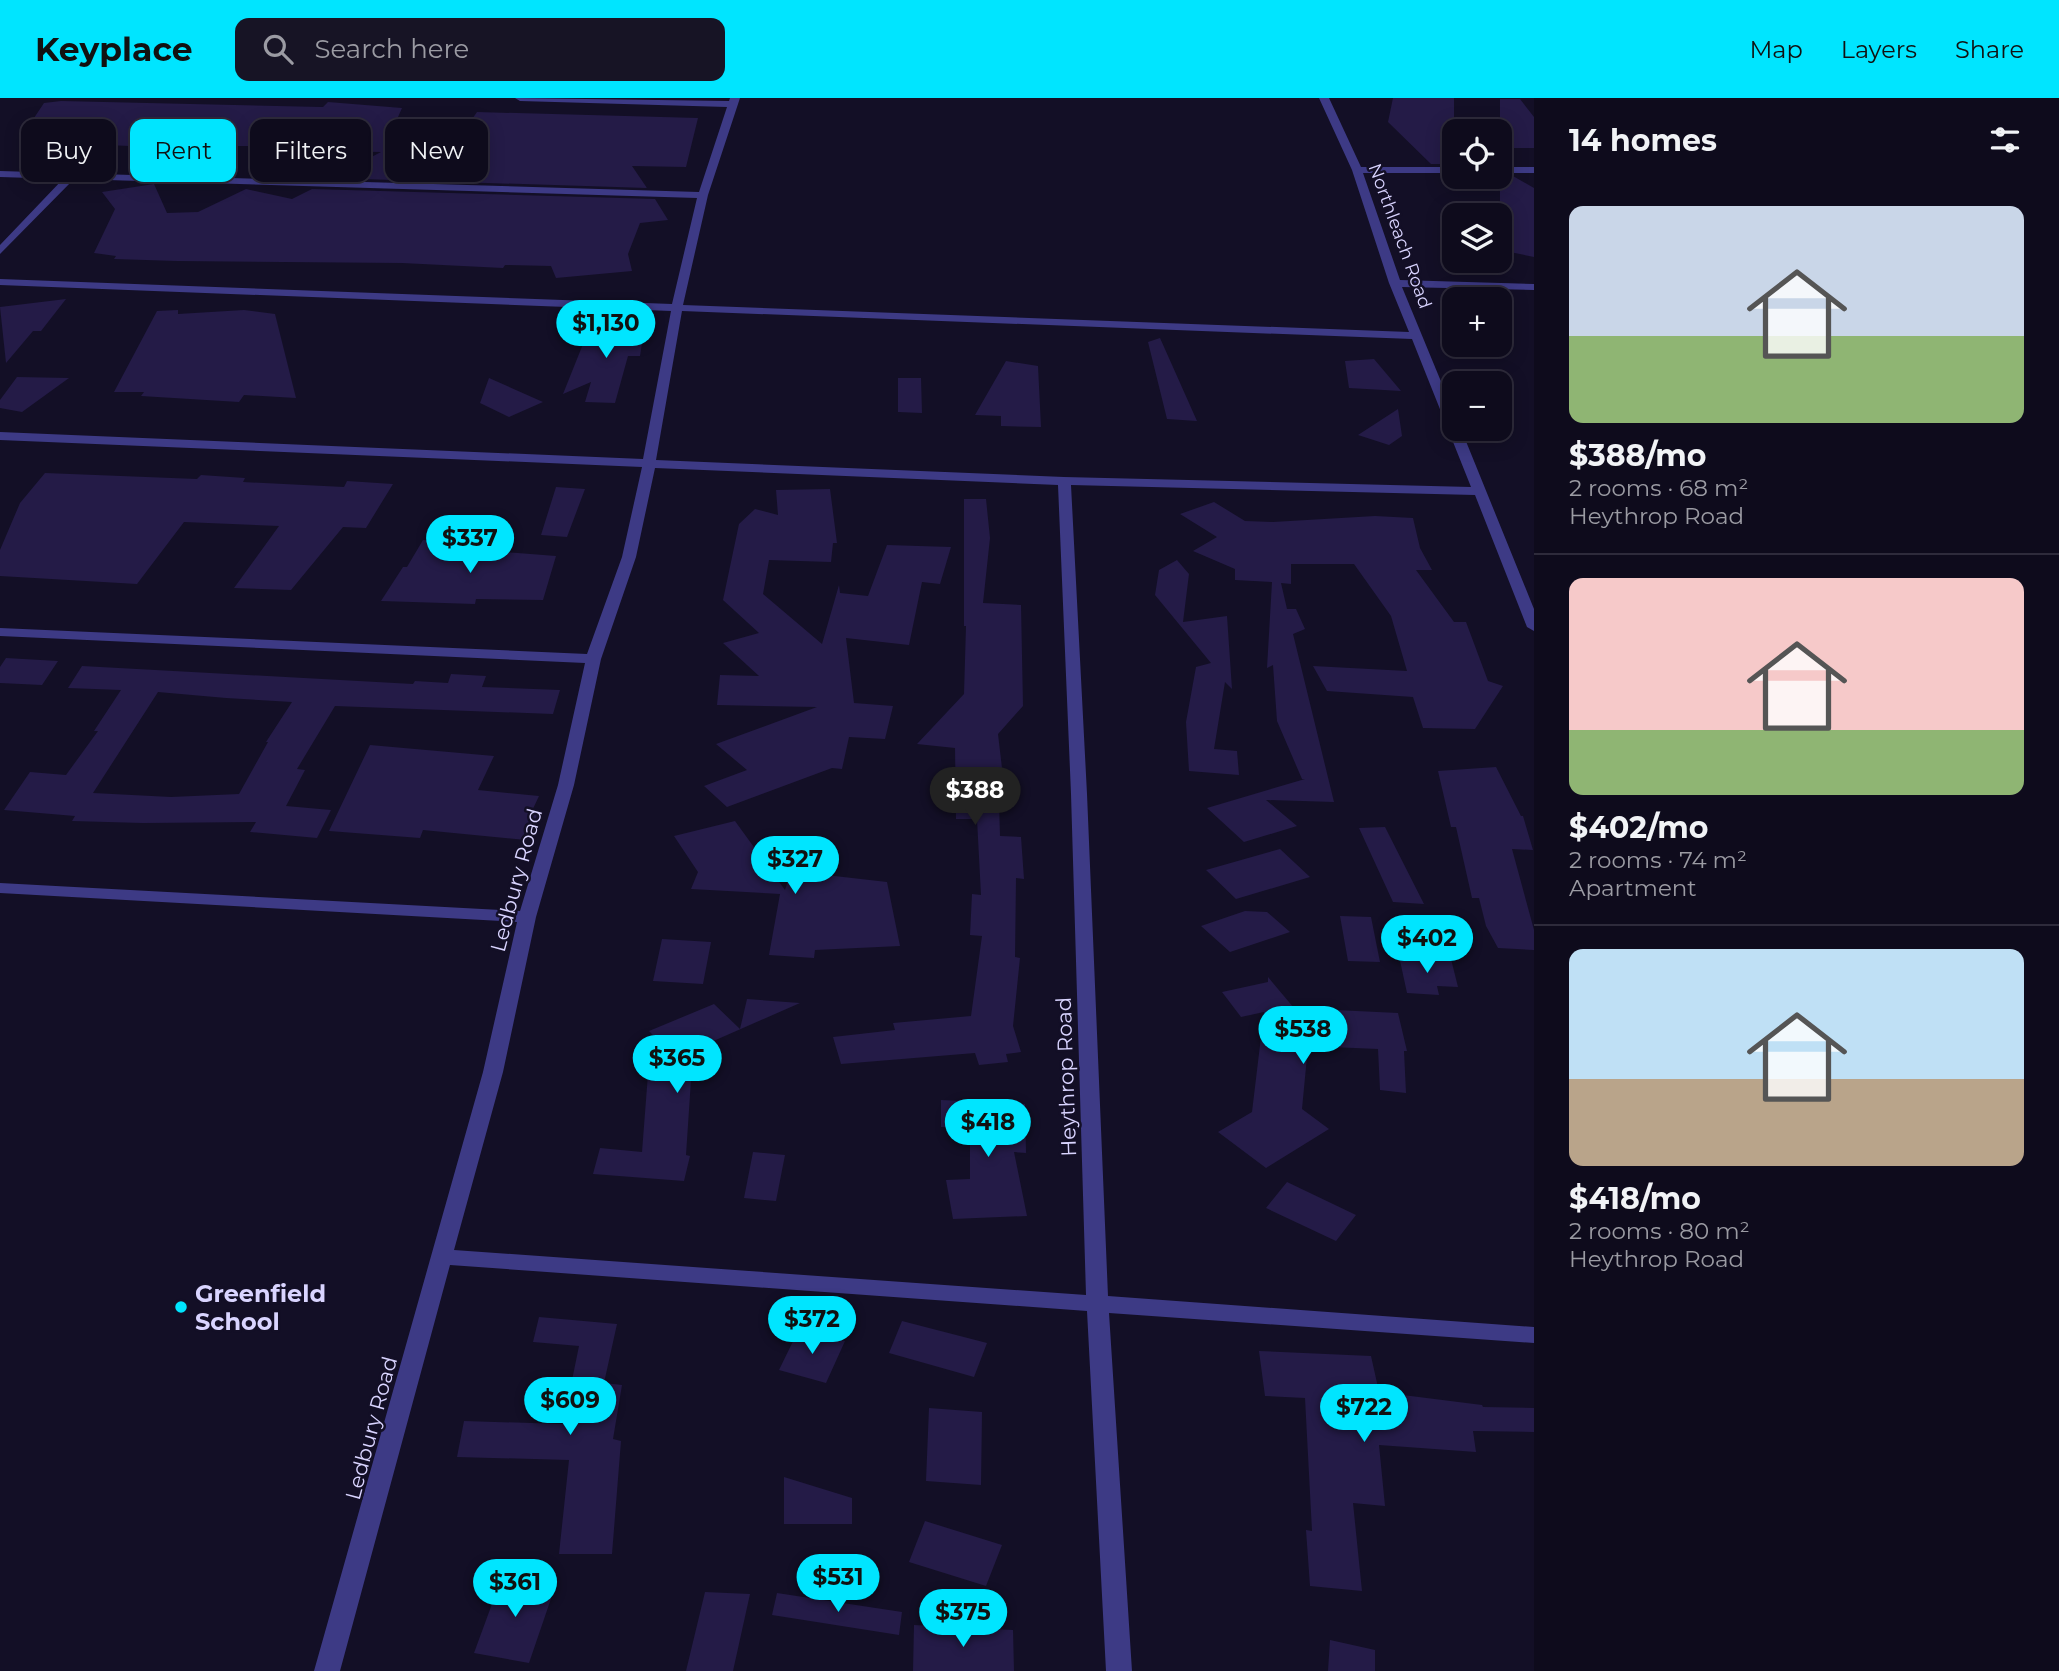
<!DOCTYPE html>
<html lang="en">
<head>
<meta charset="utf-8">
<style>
	:root { --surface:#0e0b1c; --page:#171425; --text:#f1f3f6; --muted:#9b9ba3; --line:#2e2b3b; --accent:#00e5ff }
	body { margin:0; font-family:Montserrat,sans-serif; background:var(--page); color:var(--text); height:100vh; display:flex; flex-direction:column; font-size:26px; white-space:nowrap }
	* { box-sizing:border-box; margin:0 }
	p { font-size:23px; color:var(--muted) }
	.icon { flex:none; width:38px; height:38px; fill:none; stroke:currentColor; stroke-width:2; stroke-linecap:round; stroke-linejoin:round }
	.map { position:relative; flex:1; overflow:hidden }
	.side { display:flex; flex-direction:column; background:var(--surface); width:525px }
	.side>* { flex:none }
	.guide { position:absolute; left:21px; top:21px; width:665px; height:63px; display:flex; gap:14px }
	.buttons { position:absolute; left:1442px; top:21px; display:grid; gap:14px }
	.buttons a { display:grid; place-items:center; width:70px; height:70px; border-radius:14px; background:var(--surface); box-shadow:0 4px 18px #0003,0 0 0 2px var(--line); font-size:35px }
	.price { position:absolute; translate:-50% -60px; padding:0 16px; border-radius:24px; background:var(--accent); color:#111; font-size:23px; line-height:46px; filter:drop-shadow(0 2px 4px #0008) }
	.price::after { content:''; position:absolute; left:50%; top:42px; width:21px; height:16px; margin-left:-10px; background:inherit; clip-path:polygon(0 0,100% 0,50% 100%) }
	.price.selected { background:#222; color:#fff }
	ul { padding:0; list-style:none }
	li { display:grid; align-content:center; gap:14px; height:371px; padding:0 35px }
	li+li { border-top:2px solid var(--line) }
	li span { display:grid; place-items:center; height:217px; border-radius:14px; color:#555 }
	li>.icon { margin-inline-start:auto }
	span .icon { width:126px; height:126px; fill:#fffc; stroke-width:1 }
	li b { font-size:30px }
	h2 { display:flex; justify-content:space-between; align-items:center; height:84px; padding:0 35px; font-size:30px }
	.tag { padding:0 24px; border-radius:14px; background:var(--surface); box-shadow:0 4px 18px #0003,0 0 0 2px var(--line); font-size:24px; line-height:63px }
	.tag.selected { background:var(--accent); color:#111 }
	header { display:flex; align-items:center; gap:42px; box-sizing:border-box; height:98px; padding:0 35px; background:var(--accent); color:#111 }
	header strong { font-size:33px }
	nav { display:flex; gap:38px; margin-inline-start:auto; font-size:24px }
	.search { width:490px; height:63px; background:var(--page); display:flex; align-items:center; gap:18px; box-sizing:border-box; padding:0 24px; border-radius:14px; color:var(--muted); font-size:26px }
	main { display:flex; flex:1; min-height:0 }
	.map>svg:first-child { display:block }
	.building { fill:#241b47; fill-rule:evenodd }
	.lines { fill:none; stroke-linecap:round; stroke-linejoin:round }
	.street { fill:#3d3a85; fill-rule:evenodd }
	.poi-dot { fill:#00e5ff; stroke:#130f26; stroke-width:2.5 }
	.labels { text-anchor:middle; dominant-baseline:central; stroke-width:5; stroke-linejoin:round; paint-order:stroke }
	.far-street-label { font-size:18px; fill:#d9d4ff; stroke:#130f26 }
	.street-label { font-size:21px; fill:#d9d4ff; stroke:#130f26 }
	.near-poi-label { font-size:24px; font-weight:bold; fill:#d9d4ff; stroke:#130f26; text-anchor:start }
</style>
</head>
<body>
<header>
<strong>Keyplace</strong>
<div class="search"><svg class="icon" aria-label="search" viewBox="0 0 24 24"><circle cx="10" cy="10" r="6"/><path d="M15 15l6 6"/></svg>Search here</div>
<nav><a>Map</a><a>Layers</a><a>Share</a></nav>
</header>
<main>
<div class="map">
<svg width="1534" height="1573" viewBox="0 0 1534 1573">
	<rect width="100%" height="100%" fill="#130f26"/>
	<path class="building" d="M 1393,0 L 1454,0 L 1454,66 L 1431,66 L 1388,24 Z
		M 1500,1 L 1520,1 L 1534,19 L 1534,50 L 1500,50 Z
		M 61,3 L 323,9 L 328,4 L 402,10 L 383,53 L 399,44 L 455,46 L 477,14 L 698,20 L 686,69 L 632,68 L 647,90 L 331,80 L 381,54 L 326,53 L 332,50 L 250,50 L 252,48 L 203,48 L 200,51 L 130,48 L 34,44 L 36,41 L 20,41 L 44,5 Z
		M 1500,78 L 1513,78 L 1534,90 L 1534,159 L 1500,152 Z
		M 154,86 L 167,115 L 198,114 L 246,91 L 292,101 L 312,91 L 655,101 L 668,122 L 640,125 L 628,156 L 632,173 L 556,180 L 551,168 L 505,167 L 503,170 L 402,165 L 177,163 L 114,161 L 116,158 L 94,155 L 115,111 L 102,94 Z
		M 66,201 L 41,233 L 33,233 L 6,265 L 0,209 Z
		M 178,212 L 178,216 L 244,212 L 275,216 L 296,300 L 244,297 L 239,304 L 141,298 L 144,294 L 114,294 L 157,213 Z
		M 605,224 L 645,226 L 640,258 L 628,258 L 615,305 L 585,304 L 591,284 L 563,296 L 591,226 L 604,227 Z
		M 1160,240 L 1197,323 L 1167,321 L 1148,244 Z
		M 1374,261 L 1401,293 L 1349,290 L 1345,263 Z
		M 1006,263 L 1038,268 L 1041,329 L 1001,328 L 1001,318 L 975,317 Z
		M 17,279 L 69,280 L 22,314 L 0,310 L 0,302 Z
		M 489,280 L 543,304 L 509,319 L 480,305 Z
		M 898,280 L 921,280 L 922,315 L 898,314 Z
		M 1398,311 L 1402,338 L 1389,347 L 1358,337 Z
		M 45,375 L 197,381 L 201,377 L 245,380 L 243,384 L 344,389 L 347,383 L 393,386 L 366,430 L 343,429 L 291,492 L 234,490 L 279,428 L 184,424 L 137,486 L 0,478 L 0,452 L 20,405 Z
		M 556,389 L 585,391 L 567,439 L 541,437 Z
		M 830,391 L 837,445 L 833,445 L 831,464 L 769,462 L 763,496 L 822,546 L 839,487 L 840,495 L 868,498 L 887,447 L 951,449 L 940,486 L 922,484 L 909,547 L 846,540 L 854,605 L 893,608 L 885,641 L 849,639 L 842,671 L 832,670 L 727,709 L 704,688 L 747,672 L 716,646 L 817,609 L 717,607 L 720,577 L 759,578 L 723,545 L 759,535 L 723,502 L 739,426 L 755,411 L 778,417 L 776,392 Z
		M 964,401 L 986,401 L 990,440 L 983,505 L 1021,507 L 1023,608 L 998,636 L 1002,670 L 998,670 L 1000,738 L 1021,739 L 1024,781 L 1016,780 L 1015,859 L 1020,860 L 1013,928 L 1021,954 L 1006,956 L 1008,964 L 979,967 L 975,955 L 841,966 L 833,939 L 895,932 L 893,925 L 971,918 L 982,838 L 970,837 L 972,796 L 981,797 L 977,721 L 956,721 L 955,650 L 917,646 L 964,596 L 966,528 L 964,528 Z
		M 1214,404 L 1245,423 L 1273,424 L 1375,418 L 1413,420 L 1420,450 L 1432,472 L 1416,472 L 1454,524 L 1466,524 L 1488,583 L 1503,588 L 1475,631 L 1423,630 L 1413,599 L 1327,593 L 1313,568 L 1407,573 L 1391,518 L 1354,466 L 1291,466 L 1291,486 L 1281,485 L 1287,511 L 1296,511 L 1305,531 L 1293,536 L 1334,704 L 1266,702 L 1297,728 L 1244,744 L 1207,710 L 1305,681 L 1302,681 L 1277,623 L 1273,567 L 1267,570 L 1272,484 L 1235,482 L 1235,471 L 1193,453 L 1217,439 L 1180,416 Z
		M 423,442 L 482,446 L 478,452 L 556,458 L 543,502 L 476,501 L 475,506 L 381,503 L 403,469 L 407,469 Z
		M 1177,462 L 1189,476 L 1183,524 L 1227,518 L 1232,591 L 1225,584 L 1214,651 L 1237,653 L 1239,677 L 1189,673 L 1186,624 L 1196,569 L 1211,565 L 1155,497 L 1159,472 Z
		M 6,560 L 58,563 L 42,587 L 0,585 L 0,569 Z
		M 82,568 L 413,586 L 415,583 L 448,585 L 451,576 L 486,578 L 482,589 L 560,592 L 553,616 L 335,608 L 297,671 L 305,672 L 286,708 L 331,712 L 317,740 L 250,734 L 256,724 L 143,725 L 72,723 L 75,718 L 4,712 L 30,674 L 66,677 L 98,633 L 94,633 L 121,592 L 68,590 ZM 158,594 L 226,600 L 292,604 L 266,644 L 268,644 L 239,696 L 171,699 L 93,695 Z
		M 370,647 L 494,658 L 478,692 L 539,698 L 531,715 L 538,715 L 526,742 L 423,732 L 420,740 L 329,733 Z
		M 1496,669 L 1521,718 L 1523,718 L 1533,752 L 1512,751 L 1534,832 L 1534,852 L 1498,850 L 1486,828 L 1479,800 L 1472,800 L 1456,729 L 1451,729 L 1438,673 Z
		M 735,723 L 785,792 L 791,773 L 887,784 L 900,848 L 815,852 L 814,860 L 769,857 L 780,796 L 691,791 L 698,774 L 674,738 Z
		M 1385,729 L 1424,806 L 1393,804 L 1359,730 Z
		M 1280,751 L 1310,779 L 1236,801 L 1206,772 Z
		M 1245,813 L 1267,814 L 1290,834 L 1230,854 L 1201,828 Z
		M 1340,818 L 1371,819 L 1380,864 L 1348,863 Z
		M 662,841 L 711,844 L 703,886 L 653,883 Z
		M 1399,858 L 1451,861 L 1458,889 L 1437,888 L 1439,897 L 1407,895 Z
		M 1268,879 L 1294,910 L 1398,915 L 1407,953 L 1404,953 L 1406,995 L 1380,992 L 1378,951 L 1308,948 L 1302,1011 L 1329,1031 L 1266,1070 L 1218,1034 L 1252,1014 L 1264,914 L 1241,919 L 1222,894 L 1268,884 Z
		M 747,901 L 800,905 L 693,952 L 686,1057 L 690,1058 L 684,1083 L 593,1076 L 600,1050 L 642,1054 L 648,976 L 690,976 L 649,933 L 714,906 L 740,931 Z
		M 941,1002 L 1025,1006 L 1026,1055 L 1014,1054 L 1027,1118 L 953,1121 L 946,1082 L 970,1081 L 970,1030 L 941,1029 Z
		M 753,1054 L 785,1057 L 776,1103 L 744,1100 Z
		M 1287,1084 L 1356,1117 L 1336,1143 L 1266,1110 Z
		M 539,1219 L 617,1226 L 604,1285 L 622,1287 L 613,1341 L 621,1343 L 612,1456 L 559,1456 L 569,1362 L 457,1359 L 464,1323 L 563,1326 L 579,1248 L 533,1244 Z
		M 902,1223 L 987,1245 L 974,1279 L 889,1255 Z
		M 799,1231 L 845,1243 L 826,1285 L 779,1272 Z
		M 1259,1253 L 1371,1258 L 1379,1294 L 1482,1307 L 1483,1309 L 1534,1310 L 1534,1334 L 1473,1333 L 1476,1354 L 1379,1347 L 1385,1408 L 1353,1405 L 1362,1493 L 1310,1488 L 1306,1432 L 1312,1433 L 1305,1300 L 1265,1298 Z
		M 929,1310 L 982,1314 L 981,1387 L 926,1383 Z
		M 784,1379 L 852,1400 L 852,1426 L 784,1426 Z
		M 925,1423 L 1002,1447 L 986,1488 L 909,1464 Z
		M 503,1476 L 556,1486 L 529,1565 L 474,1555 Z
		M 705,1494 L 750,1496 L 733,1573 L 686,1573 Z
		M 777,1495 L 902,1514 L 899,1537 L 772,1517 Z
		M 914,1527 L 1013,1532 L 1014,1573 L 913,1573 Z
		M 1330,1542 L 1375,1552 L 1375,1573 L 1328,1573 Z"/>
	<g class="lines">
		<path class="street" d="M 515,0 L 729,3 L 730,0 L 740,0 L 708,97 L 683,207 L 1409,234 L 1389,185 L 1352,72 L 1319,0 L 1329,0 L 1361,69 L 1454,69 L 1454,75 L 1363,75 L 1400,182 L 1534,186 L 1534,192 L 1402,189 L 1454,315 L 1454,331 L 1461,331 L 1534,511 L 1534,533 L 1527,529 L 1475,397 L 1071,387 L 1087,696 L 1108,1198 L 1534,1229 L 1534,1245 L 1109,1215 L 1132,1573 L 1106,1573 L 1087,1213 L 450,1167 L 340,1573 L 314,1573 L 483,974 L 517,824 L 0,795 L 0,785 L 520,813 L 558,687 L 585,565 L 0,538 L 0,530 L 587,556 L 622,459 L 642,369 L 0,342 L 0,334 L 643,361 L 671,213 L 0,187 L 0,181 L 672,206 L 697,100 L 74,81 L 0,156 L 0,147 L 63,81 L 0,79 L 0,73 L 699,94 L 727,9 L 520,3 ZM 682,213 L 1412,241 L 1471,389 L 1064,379 L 656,362 ZM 655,370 L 1058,387 L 1071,696 L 1086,1197 L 454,1152 L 503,974 L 536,819 L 574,687 L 601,561 L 636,459 Z
			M 1500,69 L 1534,69 L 1534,75 L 1500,75 Z"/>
	</g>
	<circle class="poi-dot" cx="181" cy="1209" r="7"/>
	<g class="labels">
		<g class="far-street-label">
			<text transform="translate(1400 138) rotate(70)">Northleach Road</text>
		</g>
		<g class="street-label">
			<text transform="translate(516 782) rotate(-75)">Ledbury Road</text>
			<text transform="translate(1066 979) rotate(-92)">Heythrop Road</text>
			<text transform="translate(371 1330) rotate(-75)">Ledbury Road</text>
		</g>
		<g class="near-poi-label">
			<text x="195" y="1195">Greenfield<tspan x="195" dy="28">School</tspan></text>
		</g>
	</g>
</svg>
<div class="buttons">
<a><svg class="icon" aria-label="locate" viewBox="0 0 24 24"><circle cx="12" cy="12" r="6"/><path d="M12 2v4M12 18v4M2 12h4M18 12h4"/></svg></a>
<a><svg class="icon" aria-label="layers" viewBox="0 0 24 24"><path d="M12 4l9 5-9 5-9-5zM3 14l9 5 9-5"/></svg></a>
<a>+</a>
<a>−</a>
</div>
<b class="price" style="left:606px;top:262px">$1,130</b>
<b class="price" style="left:470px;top:477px">$337</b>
<b class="price selected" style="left:975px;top:729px">$388</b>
<b class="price" style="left:795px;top:798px">$327</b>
<b class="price" style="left:1427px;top:877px">$402</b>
<b class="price" style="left:1303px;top:968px">$538</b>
<b class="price" style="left:677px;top:997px">$365</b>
<b class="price" style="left:988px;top:1061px">$418</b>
<b class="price" style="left:812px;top:1258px">$372</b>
<b class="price" style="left:570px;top:1339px">$609</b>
<b class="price" style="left:1364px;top:1346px">$722</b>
<b class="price" style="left:838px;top:1516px">$531</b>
<b class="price" style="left:515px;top:1521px">$361</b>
<b class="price" style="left:963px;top:1551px">$375</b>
<div class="guide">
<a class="tag">Buy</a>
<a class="tag selected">Rent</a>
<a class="tag">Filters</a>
<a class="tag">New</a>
</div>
</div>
<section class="side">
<h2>14 homes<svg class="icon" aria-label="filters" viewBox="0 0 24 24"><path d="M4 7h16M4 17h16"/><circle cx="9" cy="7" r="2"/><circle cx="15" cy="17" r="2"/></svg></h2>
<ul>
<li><span style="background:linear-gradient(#c9d6e8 60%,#8fb573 0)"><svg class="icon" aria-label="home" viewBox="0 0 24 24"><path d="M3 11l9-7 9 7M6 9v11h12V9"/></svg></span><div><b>$388/mo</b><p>2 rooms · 68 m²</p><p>Heythrop Road</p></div></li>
<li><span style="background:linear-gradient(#f6c9c9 70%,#8fb573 0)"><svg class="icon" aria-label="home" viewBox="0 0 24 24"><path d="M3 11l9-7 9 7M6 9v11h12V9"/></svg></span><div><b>$402/mo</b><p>2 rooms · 74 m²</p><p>Apartment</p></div></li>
<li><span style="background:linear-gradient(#bfe0f5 60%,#b9a48a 0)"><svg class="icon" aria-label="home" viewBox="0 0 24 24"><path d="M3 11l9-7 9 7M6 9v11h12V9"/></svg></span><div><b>$418/mo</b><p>2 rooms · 80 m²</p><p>Heythrop Road</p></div></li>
</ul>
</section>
</main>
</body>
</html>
